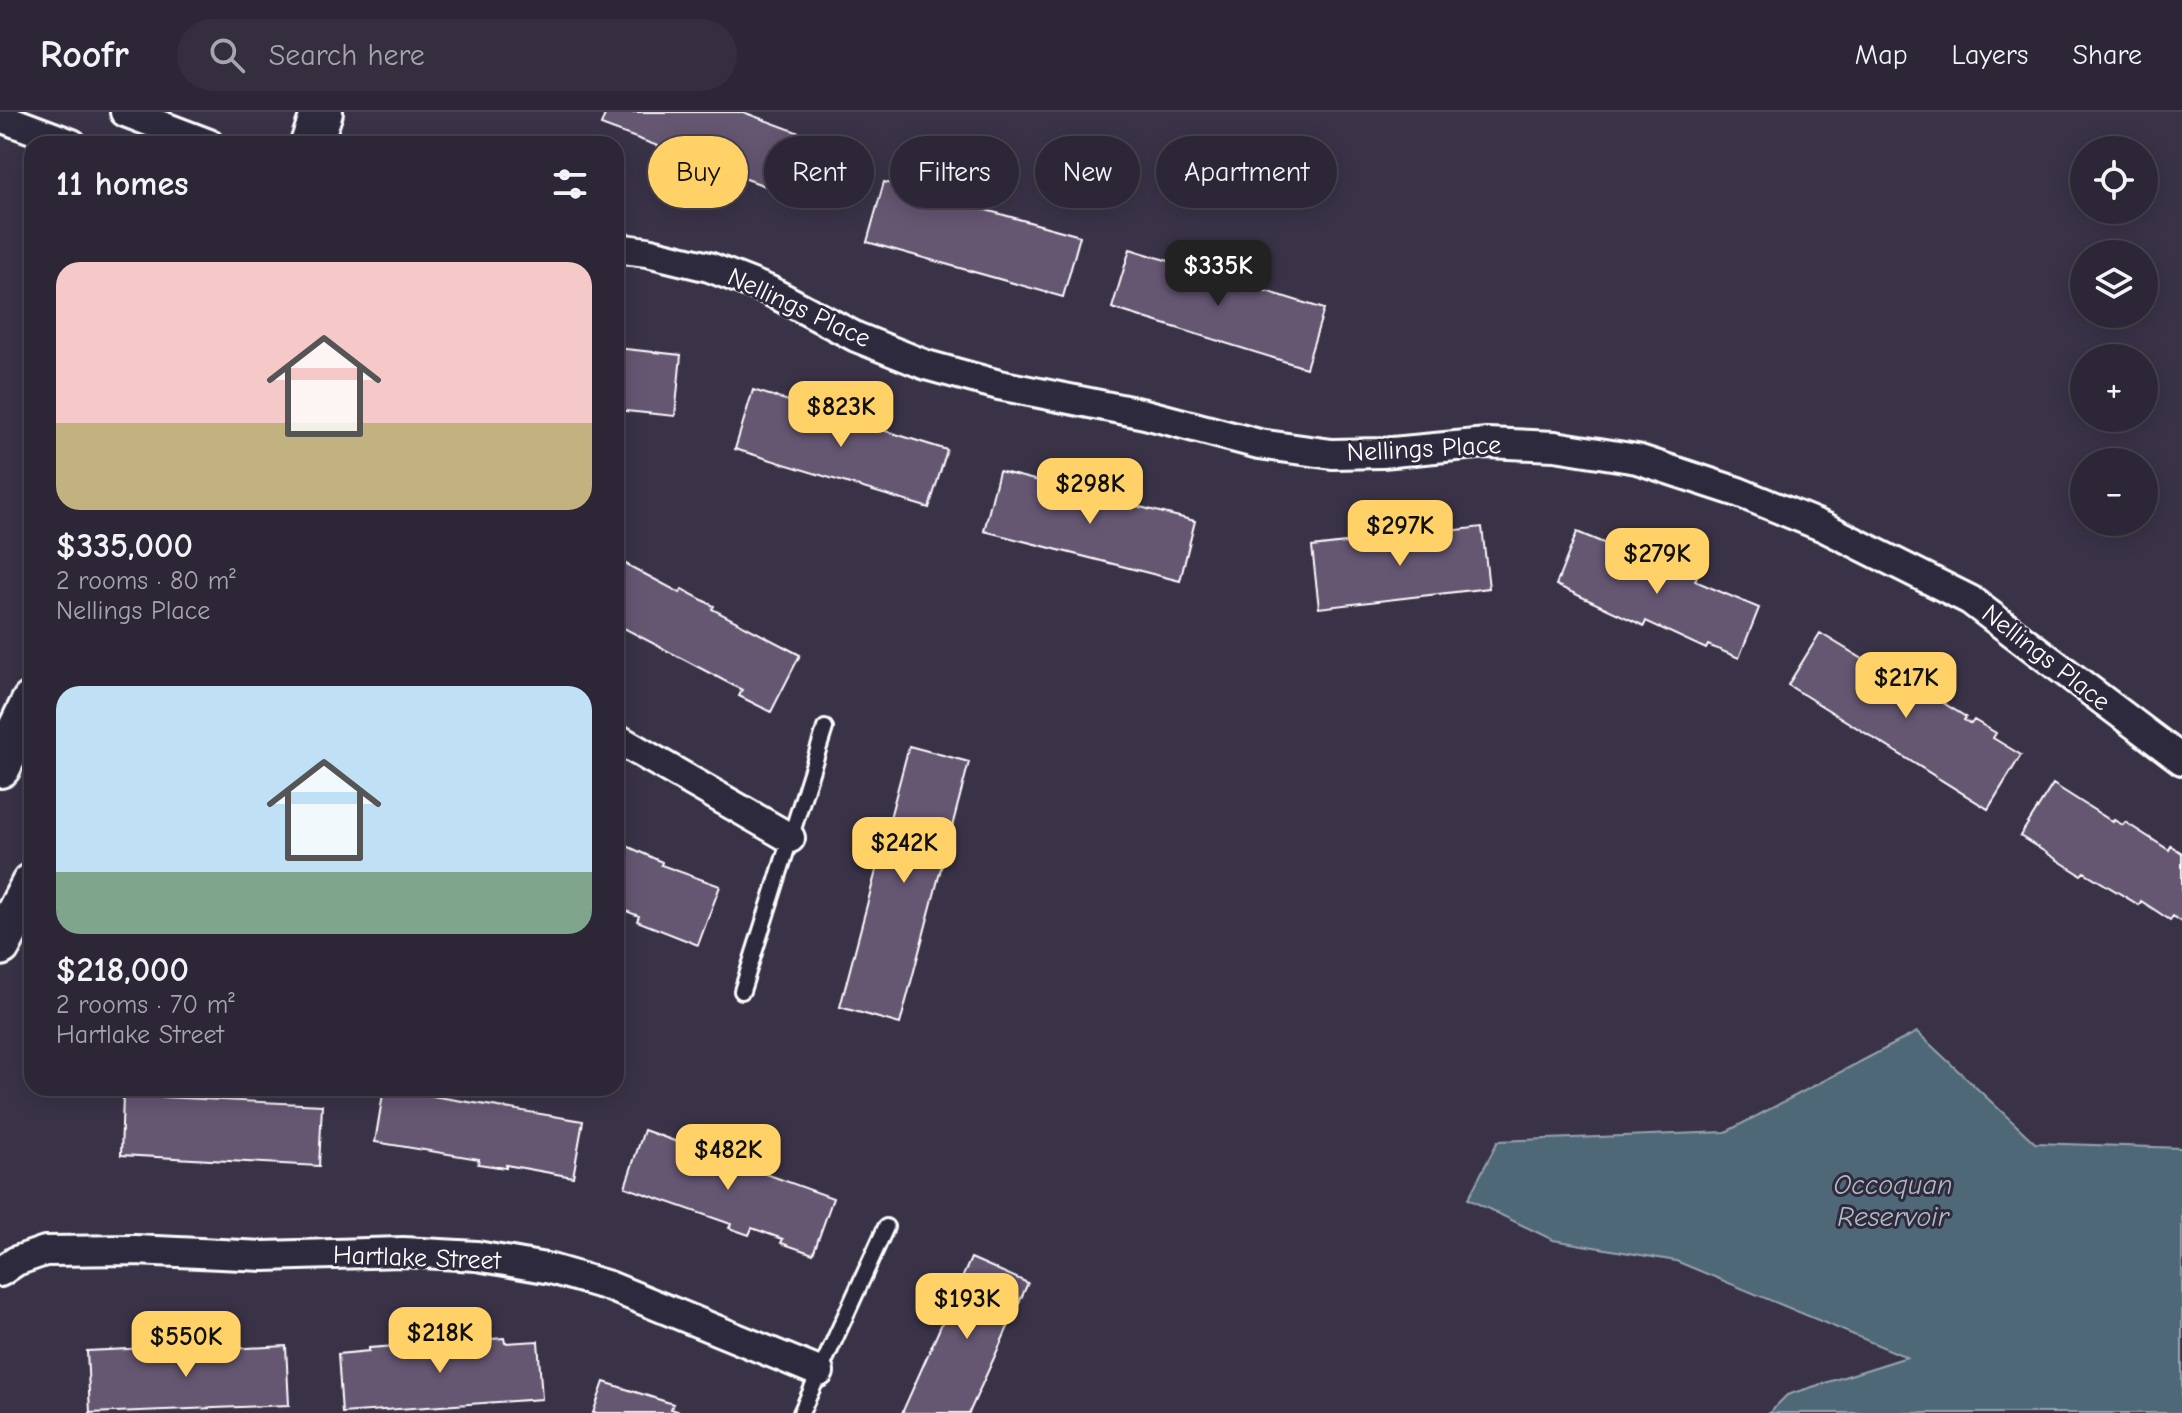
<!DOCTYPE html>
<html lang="en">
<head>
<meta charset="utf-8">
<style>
	:root { --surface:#2c2636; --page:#342e3e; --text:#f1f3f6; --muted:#a6a5ad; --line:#484351; --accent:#ffd166 }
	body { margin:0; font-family:"Comic Neue",sans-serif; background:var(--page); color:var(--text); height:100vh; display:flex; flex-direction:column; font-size:30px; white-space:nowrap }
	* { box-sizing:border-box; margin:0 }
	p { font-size:26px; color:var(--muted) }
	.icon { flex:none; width:44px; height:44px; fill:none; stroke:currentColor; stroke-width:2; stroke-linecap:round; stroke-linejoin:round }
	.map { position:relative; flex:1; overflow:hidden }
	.panel { position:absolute; left:24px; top:24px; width:600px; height:960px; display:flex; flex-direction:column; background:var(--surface); border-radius:24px; box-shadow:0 4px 20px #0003,0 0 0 2px var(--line) }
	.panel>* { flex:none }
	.top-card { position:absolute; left:648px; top:24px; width:760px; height:72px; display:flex; gap:16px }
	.tools { position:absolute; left:2070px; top:24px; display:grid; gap:16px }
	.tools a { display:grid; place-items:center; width:88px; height:88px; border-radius:50%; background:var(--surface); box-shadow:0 4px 20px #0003,0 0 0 2px var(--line); font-size:40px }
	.price { position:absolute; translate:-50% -68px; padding:0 18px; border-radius:16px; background:var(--accent); color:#111; font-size:26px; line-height:52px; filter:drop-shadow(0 2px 4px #0008) }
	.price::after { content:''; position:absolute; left:50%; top:48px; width:24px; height:18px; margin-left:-12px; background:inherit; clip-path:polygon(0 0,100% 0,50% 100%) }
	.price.current { background:#222; color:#fff }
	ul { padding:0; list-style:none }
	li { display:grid; align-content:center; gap:16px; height:424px; padding:0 32px }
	li span { display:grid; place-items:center; height:248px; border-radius:24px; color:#555 }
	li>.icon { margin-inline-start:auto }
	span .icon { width:144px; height:144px; fill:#fffc; stroke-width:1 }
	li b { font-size:34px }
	h2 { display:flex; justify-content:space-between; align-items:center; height:96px; padding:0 32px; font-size:34px }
	.pill { padding:0 28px; border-radius:36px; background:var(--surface); box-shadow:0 4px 20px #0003,0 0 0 2px var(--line); font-size:28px; line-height:72px }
	.pill.current { background:var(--accent); color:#111 }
	header { display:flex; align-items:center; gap:48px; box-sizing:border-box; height:112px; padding:0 40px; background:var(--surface); border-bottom:2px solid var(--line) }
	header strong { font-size:38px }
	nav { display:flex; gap:44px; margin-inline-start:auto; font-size:28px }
	.search { width:560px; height:72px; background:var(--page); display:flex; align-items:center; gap:20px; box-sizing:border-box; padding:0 28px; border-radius:44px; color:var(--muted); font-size:30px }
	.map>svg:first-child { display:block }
	.water { fill:#4f6778; stroke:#95a4ae; stroke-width:2 }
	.building { fill:#655672; stroke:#fff; stroke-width:2 }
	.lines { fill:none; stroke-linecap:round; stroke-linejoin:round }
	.lane-casing { stroke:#fff; stroke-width:20 }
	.street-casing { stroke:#fff; stroke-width:34 }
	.secondary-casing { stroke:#fff; stroke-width:46 }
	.lane { stroke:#2f2a3d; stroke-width:14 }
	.street { stroke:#2f2a3d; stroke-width:28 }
	.secondary { stroke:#2f2a3d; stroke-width:40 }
	.labels { text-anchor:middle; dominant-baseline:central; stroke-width:6; stroke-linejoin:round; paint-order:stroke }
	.street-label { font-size:26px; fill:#fff; stroke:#2f2a3d }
	.water-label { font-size:28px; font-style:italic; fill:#b0bbc2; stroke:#2f2a3d }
</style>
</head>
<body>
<header>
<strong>Roofr</strong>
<div class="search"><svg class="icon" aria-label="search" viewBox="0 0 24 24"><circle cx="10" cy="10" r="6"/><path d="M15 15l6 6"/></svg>Search here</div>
<nav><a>Map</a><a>Layers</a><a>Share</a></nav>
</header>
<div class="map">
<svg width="2182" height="1301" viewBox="0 0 2182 1301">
	<rect width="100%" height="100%" fill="#3a3348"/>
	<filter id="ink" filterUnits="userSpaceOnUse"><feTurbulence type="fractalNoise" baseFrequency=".0125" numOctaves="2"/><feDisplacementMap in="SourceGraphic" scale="16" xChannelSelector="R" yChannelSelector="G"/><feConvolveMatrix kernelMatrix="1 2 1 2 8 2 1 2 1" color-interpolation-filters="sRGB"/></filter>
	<g filter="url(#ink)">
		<path class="water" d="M 1917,920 L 2035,1031 L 2182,1036 L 2182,1301 L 1769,1301 L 1787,1283 L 1907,1245 L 1676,1149 L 1553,1128 L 1468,1087 L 1498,1029 L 1726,1020 Z"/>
		<path class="building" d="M 606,0 L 743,0 L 843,37 L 822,95 L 601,13 Z
			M 884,70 L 1080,124 L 1063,185 L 867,130 Z
			M 1130,137 L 1324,197 L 1306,256 L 1112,196 Z
			M 616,236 L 681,243 L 675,304 L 616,298 Z
			M 753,278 L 947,338 L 929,396 L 735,337 Z
			M 999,359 L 1195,409 L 1180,469 L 984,419 Z
			M 1482,415 L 1489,476 L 1319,496 L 1312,435 Z
			M 1577,420 L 1676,461 L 1678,457 L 1697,464 L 1695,469 L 1759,496 L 1739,546 L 1708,533 L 1706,537 L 1646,509 L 1644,514 L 1556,473 Z
			M 622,450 L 680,481 L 682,477 L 714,494 L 712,497 L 800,543 L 771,600 L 739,584 L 742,578 L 616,512 L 616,462 Z
			M 1820,521 L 1881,558 L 1883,554 L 1966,605 L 1964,608 L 1971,612 L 1974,608 L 1996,621 L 1993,626 L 2021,643 L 1988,697 L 1788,573 Z
			M 909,634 L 969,650 L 900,912 L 840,895 Z
			M 2053,672 L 2113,710 L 2114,708 L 2123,713 L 2125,710 L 2169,738 L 2171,734 L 2182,741 L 2182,810 L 2173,804 L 2170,808 L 2141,789 L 2139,793 L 2084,760 L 2081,763 L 2020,724 Z
			M 616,729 L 662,750 L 661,753 L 720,774 L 698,833 L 637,809 L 639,804 L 616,795 Z
			M 384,976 L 583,1009 L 573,1065 L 506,1053 L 506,1056 L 478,1052 L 479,1047 L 375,1030 Z
			M 123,983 L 322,993 L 319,1054 L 121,1043 Z
			M 644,1018 L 833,1086 L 813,1142 L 781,1131 L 783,1127 L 752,1116 L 749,1123 L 729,1116 L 731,1112 L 625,1075 Z
			M 971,1146 L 1028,1171 L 969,1301 L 902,1301 Z
			M 504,1226 L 505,1231 L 538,1229 L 542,1287 L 342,1301 L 338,1242 L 369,1239 L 369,1236 Z
			M 191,1234 L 191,1239 L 286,1234 L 289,1293 L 90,1301 L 87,1239 Z
			M 604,1270 L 673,1292 L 671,1297 L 683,1301 L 593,1301 Z"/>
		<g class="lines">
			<defs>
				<path id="lane" d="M 742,879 L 825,616
					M 801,1301 L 886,1115"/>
				<path id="street" d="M 125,0 L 209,32
					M 0,5 L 72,32
					M 616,136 L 647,140 L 709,155 L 768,178 L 856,225 L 926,253 L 999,273 L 1145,302 L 1259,332 L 1332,342 L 1382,341 L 1487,331 L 1555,334 L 1637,347 L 1738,380 L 1824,415 L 1970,488 L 2182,648
					M 616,626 L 790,726
					M 0,1160 L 16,1149 L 45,1139 L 135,1138 L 264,1144 L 403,1140 L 477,1144 L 551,1157 L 609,1174 L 819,1260"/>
				<path id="secondary" d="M 311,32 L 322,0
					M 0,655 L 32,590
					M 0,833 L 32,772"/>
			</defs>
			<use href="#lane" class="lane-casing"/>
			<use href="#street" class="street-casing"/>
			<use href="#secondary" class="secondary-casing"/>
			<use href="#lane" class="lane"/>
			<use href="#street" class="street"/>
			<use href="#secondary" class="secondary"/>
		</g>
	</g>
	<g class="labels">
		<g class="street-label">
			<text transform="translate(799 196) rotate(25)">Nellings Place</text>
			<text transform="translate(1424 337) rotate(-3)">Nellings Place</text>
			<text transform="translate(2046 546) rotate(38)">Nellings Place</text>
			<text transform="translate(417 1146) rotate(2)">Hartlake Street</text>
		</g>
		<g class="water-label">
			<text x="1893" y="1073">Occoquan<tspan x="1893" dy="32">Reservoir</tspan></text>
		</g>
	</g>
</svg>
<div class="tools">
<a><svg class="icon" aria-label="locate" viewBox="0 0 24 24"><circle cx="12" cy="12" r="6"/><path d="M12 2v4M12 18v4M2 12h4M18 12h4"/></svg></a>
<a><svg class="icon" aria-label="layers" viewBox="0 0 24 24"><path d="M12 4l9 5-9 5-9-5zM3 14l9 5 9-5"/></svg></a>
<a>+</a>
<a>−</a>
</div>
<b class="price current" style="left:1218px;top:196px">$335K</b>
<b class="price" style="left:841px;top:337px">$823K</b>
<b class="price" style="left:1090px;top:414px">$298K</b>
<b class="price" style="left:1400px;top:456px">$297K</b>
<b class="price" style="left:1657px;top:484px">$279K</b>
<b class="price" style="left:1906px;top:608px">$217K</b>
<b class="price" style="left:904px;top:773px">$242K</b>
<b class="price" style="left:728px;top:1080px">$482K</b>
<b class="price" style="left:967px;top:1229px">$193K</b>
<b class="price" style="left:440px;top:1263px">$218K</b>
<b class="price" style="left:186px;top:1267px">$550K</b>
<div class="top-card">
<a class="pill current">Buy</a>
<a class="pill">Rent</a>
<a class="pill">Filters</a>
<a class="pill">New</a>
<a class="pill">Apartment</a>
</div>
<section class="panel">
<h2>11 homes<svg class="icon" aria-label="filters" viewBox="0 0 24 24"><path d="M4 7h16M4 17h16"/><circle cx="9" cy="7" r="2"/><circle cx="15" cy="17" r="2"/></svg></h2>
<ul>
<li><span style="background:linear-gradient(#f6c9c9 65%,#c2b280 0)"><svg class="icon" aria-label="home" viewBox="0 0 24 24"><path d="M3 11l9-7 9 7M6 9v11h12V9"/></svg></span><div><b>$335,000</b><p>2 rooms · 80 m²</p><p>Nellings Place</p></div></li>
<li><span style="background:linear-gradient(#bfe0f5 75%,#7fa58c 0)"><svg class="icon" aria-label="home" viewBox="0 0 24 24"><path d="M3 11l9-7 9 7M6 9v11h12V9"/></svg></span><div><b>$218,000</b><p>2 rooms · 70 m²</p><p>Hartlake Street</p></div></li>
</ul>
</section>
</div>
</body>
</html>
